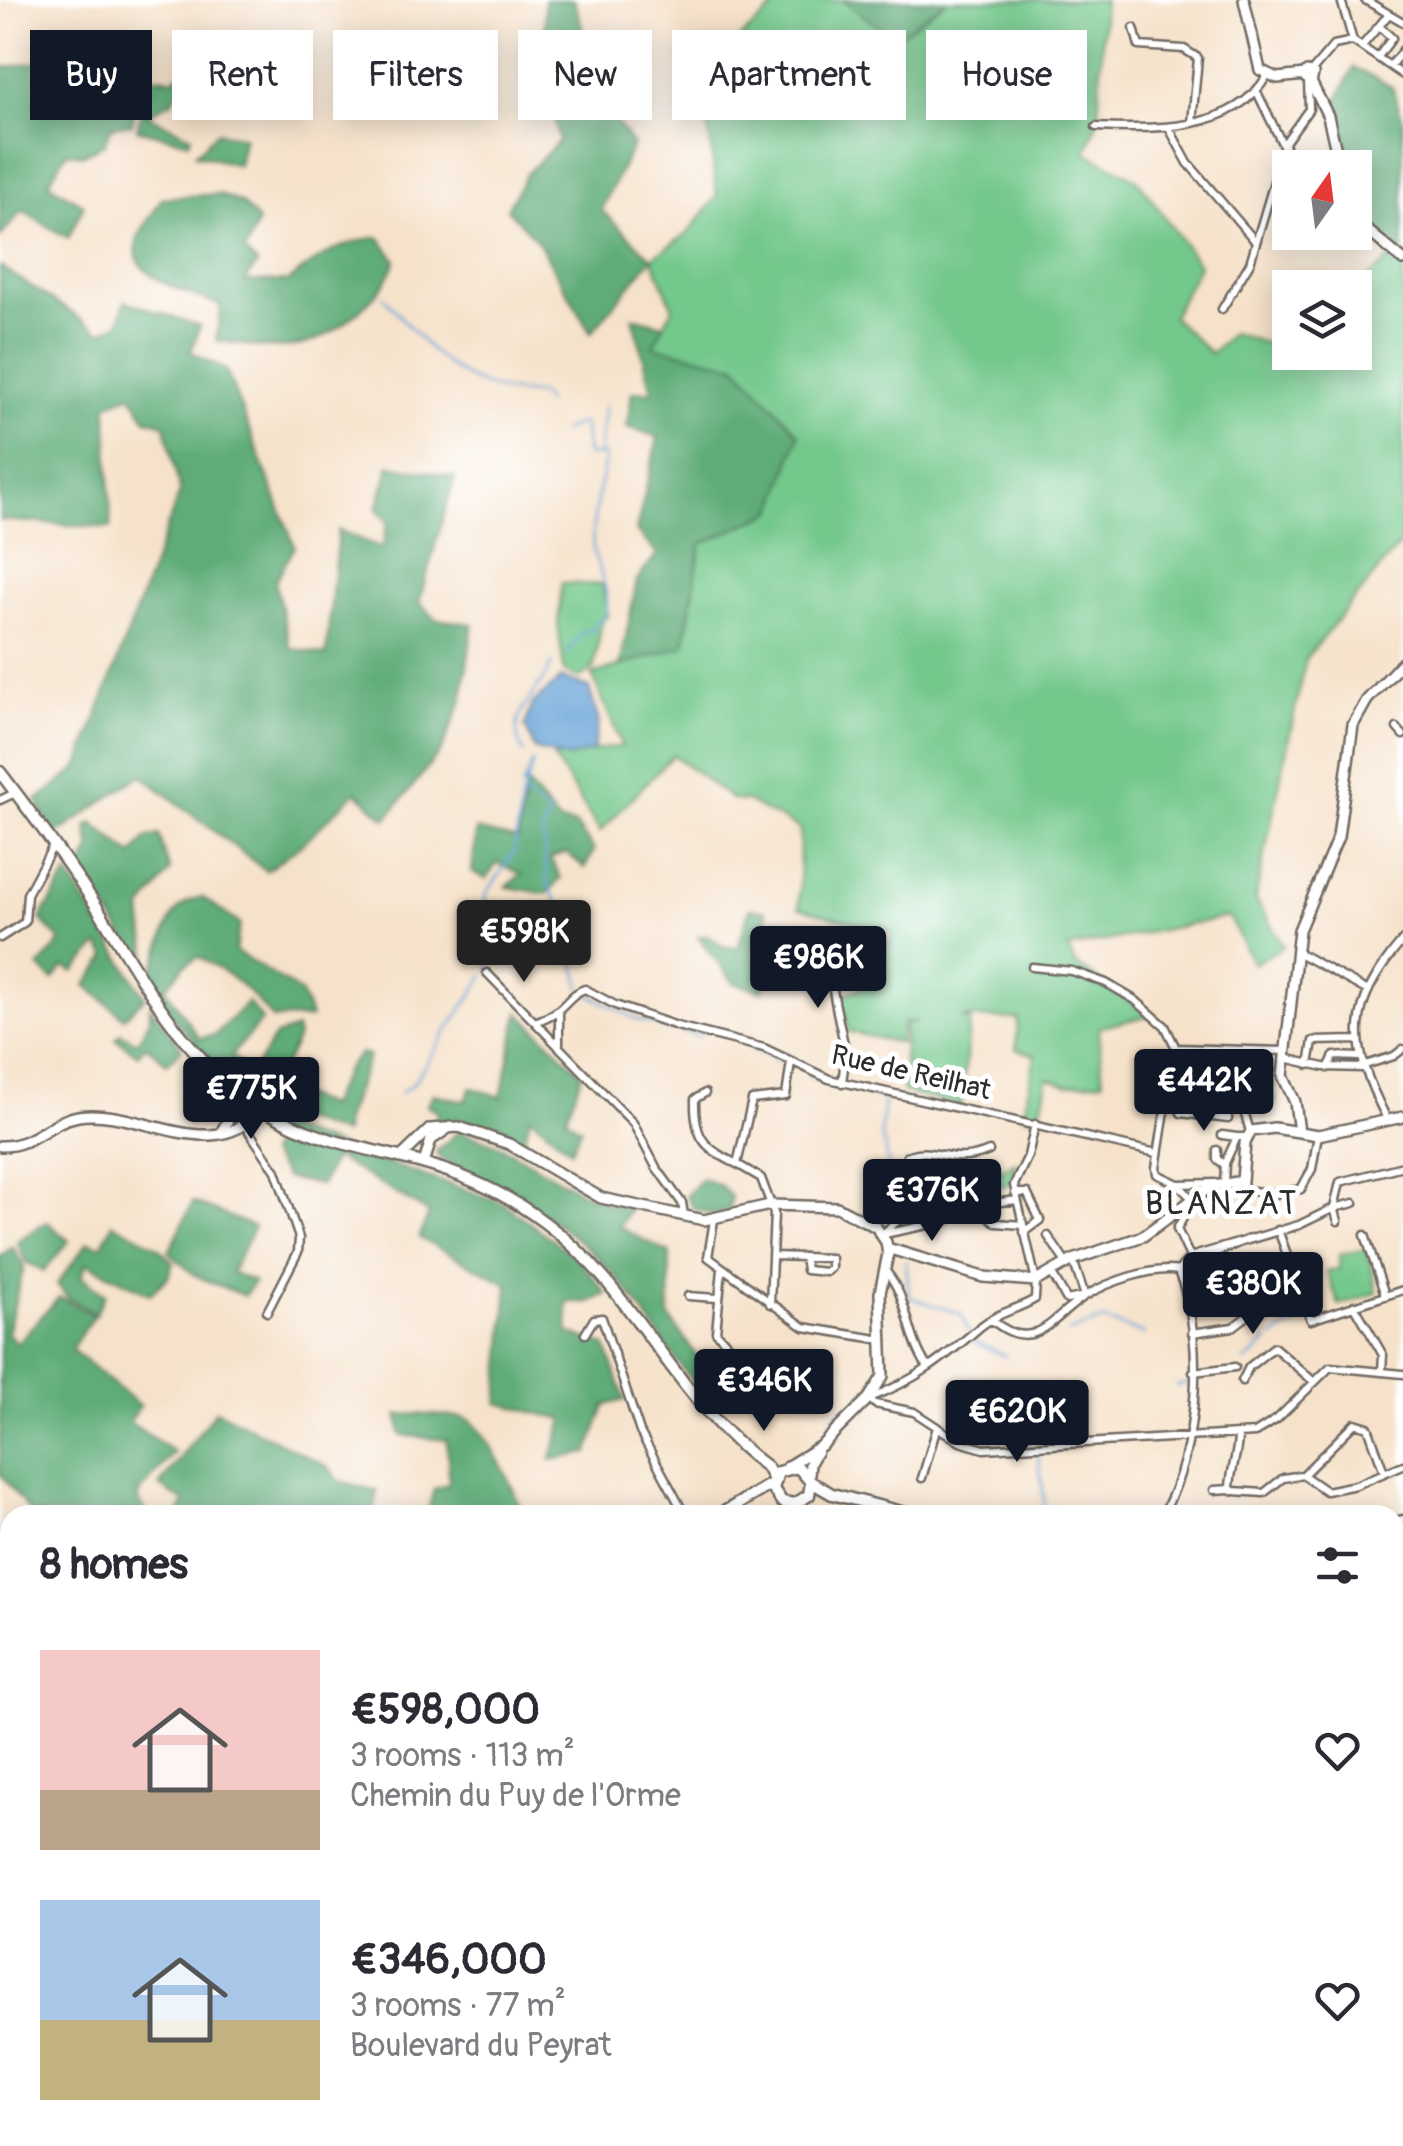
<!DOCTYPE html>
<html lang="en">
<head>
<meta charset="utf-8">
<style>
	:root { --surface:#fff; --page:#f7f7f7; --text:#2b2b33; --muted:#7c7c81; --accent:#111827 }
	body { margin:0; font-family:Pangolin,sans-serif; background:var(--page); color:var(--text); height:100vh; display:flex; flex-direction:column; font-size:38px; white-space:nowrap }
	* { box-sizing:border-box; margin:0 }
	p { font-size:32px; color:var(--muted) }
	.icon { flex:none; width:55px; height:55px; fill:none; stroke:currentColor; stroke-width:2; stroke-linecap:round; stroke-linejoin:round }
	.map { position:relative; flex:1; overflow:hidden }
	.panel { position:absolute; left:0px; top:1505px; width:1405px; height:642px; display:flex; flex-direction:column; background:var(--surface); border-radius:30px 30px 0 0; box-shadow:0 5px 25px #0003 }
	.panel>* { flex:none }
	.banner { position:absolute; left:30px; top:30px; width:1345px; height:90px; display:flex; gap:20px }
	.needle { width:65px; rotate:14deg }
	.tools { position:absolute; left:1272px; top:150px; display:grid; gap:20px }
	.tools a { display:grid; place-items:center; width:100px; height:100px; border-radius:0px; background:var(--surface); box-shadow:0 5px 25px #0003; font-size:50px }
	.price { position:absolute; translate:-50% -85px; padding:0 22px; border-radius:10px; background:var(--accent); color:#fff; font-size:32px; line-height:65px; filter:drop-shadow(0 2px 5px #0008) }
	.price::after { content:''; position:absolute; left:50%; top:60px; width:30px; height:22px; margin-left:-15px; background:inherit; clip-path:polygon(0 0,100% 0,50% 100%) }
	.price.active { background:#222; color:#fff }
	ul { padding:0; list-style:none }
	li { display:flex; align-items:center; gap:30px; height:250px; padding:0 40px }
	li span { display:grid; place-items:center; flex:none; width:280px; height:200px; border-radius:0px; color:#555 }
	li>.icon { margin-inline-start:auto }
	span .icon { width:120px; height:120px; fill:#fffc; stroke-width:1 }
	li b { font-size:42px }
	h2 { display:flex; justify-content:space-between; align-items:center; height:120px; padding:0 40px; font-size:42px }
	.tag { padding:0 35px; border-radius:0px; background:var(--surface); box-shadow:0 5px 25px #0003; font-size:35px; line-height:90px }
	.tag.active { background:var(--accent); color:#fff }
	.map>svg:first-child { display:block }
	.green { fill:#73c88c; stroke:#4f7a5c; stroke-width:2.5 }
	.forest { fill:#5eac78; stroke:#446c52; stroke-width:2.5 }
	.water { fill:#65a2d6; stroke:#486680; stroke-width:2.5 }
	.lines { fill:none; stroke-linecap:round; stroke-linejoin:round }
	.stream { stroke:#65a2d6; stroke-width:2.5 }
	.river { stroke:#65a2d6; stroke-width:10 }
	.minor-casing { stroke:#726b63; stroke-width:11 }
	.tertiary-casing { stroke:#726b63; stroke-width:14 }
	.secondary-casing { stroke:#726b63; stroke-width:15 }
	.minor { stroke:#fff; stroke-width:6 }
	.tertiary { stroke:#fff; stroke-width:9 }
	.secondary { stroke:#fff; stroke-width:10 }
	.labels { text-anchor:middle; dominant-baseline:central; stroke-width:10; stroke-linejoin:round; paint-order:stroke }
	.street-label { font-size:28px; fill:#2b2b2b; stroke:#fff }
	.quarter-label { font-size:32px; letter-spacing:2.5px; fill:#2b2b2b; stroke:#fff }
</style>
</head>
<body>
<div class="map">
<svg width="1403" height="2146" viewBox="0 0 1403 2146">
	<rect width="100%" height="100%" fill="#fff"/>
	<filter id="ink" filterUnits="userSpaceOnUse"><feTurbulence type="fractalNoise" baseFrequency=".01" numOctaves="2"/><feDisplacementMap in="SourceGraphic" scale="20" xChannelSelector="R" yChannelSelector="G"/><feConvolveMatrix kernelMatrix="1 2 1 2 8 2 1 2 1" color-interpolation-filters="sRGB"/></filter>
	<filter id="wash" filterUnits="userSpaceOnUse"><feTurbulence type="fractalNoise" baseFrequency=".0048" numOctaves="4" result="noise"/><feDisplacementMap in="SourceGraphic" scale="40" xChannelSelector="R" yChannelSelector="G"/><feGaussianBlur stdDeviation="2.25" result="paint"/><feColorMatrix in="noise" values="0 0 0 0 0 0 0 0 0 0 0 0 0 0 0 0 0 1.4 0 .05"/><feComposite in="paint" operator="in"/></filter>
	<g filter="url(#wash)">
		<rect width="100%" height="100%" fill="#f6e2ca"/>
		<path class="green" d="M 783,0 L 1104,0 L 1098,120 L 1086,152 L 1138,180 L 1199,265 L 1172,317 L 1211,354 L 1232,333 L 1271,345 L 1290,312 L 1290,352 L 1355,352 L 1355,290 L 1390,259 L 1403,266 L 1403,378 L 1398,383 L 1403,407 L 1403,540 L 1306,658 L 1255,899 L 1284,946 L 1253,964 L 1229,917 L 1068,948 L 1075,964 L 1151,1015 L 1098,1028 L 1103,1081 L 1068,1085 L 1048,1078 L 1039,1119 L 1023,1115 L 1035,1055 L 1016,1049 L 1018,1019 L 960,1018 L 970,1021 L 961,1106 L 903,1092 L 905,1024 L 917,1021 L 903,1022 L 900,1043 L 849,1032 L 841,996 L 879,980 L 878,961 L 894,933 L 799,908 L 800,829 L 746,801 L 733,800 L 673,755 L 600,832 L 553,757 L 622,746 L 592,675 L 684,646 L 701,544 L 774,511 L 736,365 L 652,346 L 673,308 L 652,258 L 688,233 L 717,196 L 706,108 L 728,49 Z
			M 562,583 L 603,585 L 608,616 L 603,618 L 593,670 L 579,678 L 564,671 L 558,625 Z
			M 1226,1060 L 1255,1064 L 1260,1071 L 1273,1072 L 1276,1103 L 1228,1106 L 1229,1084 L 1222,1081 Z
			M 1016,1162 L 1013,1183 L 981,1192 L 982,1202 L 942,1221 L 915,1227 L 914,1182 L 968,1188 Z
			M 1367,1249 L 1377,1293 L 1339,1305 L 1327,1272 L 1339,1269 L 1339,1255 Z
			M 302,2138 L 377,2138 L 376,2146 L 300,2146 Z"/>
		<path class="forest" d="M 544,0 L 574,0 L 607,109 L 633,145 L 601,210 L 652,258 L 591,333 L 539,243 L 507,209 L 526,174 L 559,141 L 547,84 Z
			M 843,0 L 947,0 L 895,39 Z
			M 45,61 L 134,114 L 132,124 L 111,127 L 104,144 L 82,155 L 67,152 L 48,183 L 84,205 L 68,238 L 22,211 L 0,237 L 0,68 Z
			M 1354,67 L 1392,87 L 1403,119 L 1403,254 L 1364,216 L 1336,102 Z
			M 179,74 L 183,84 L 172,101 L 147,115 L 191,136 L 189,142 L 137,129 L 150,76 L 173,79 Z
			M 217,132 L 244,137 L 238,165 L 195,154 Z
			M 219,194 L 241,203 L 258,221 L 245,252 L 257,264 L 245,282 L 289,281 C 318,257 341,242 379,237 L 396,260 C 388,282 378,293 360,310 C 312,355 279,352 216,340 L 221,306 C 195,294 123,279 138,239 C 143,225 155,211 162,198 Z
			M 0,266 L 101,332 L 119,323 L 125,301 L 200,326 L 191,352 L 226,370 L 295,547 L 275,581 L 290,648 L 326,655 L 338,530 L 382,548 L 388,522 L 377,509 L 390,465 L 455,477 L 419,602 L 436,619 L 473,624 L 462,700 L 442,750 L 386,819 L 356,792 L 302,844 L 266,871 L 141,775 L 56,835 L 36,801 L 78,768 L 180,492 L 165,424 L 146,419 L 131,394 L 107,405 L 111,528 L 0,520 Z
			M 633,317 L 664,325 L 653,346 L 736,365 L 799,434 L 774,511 L 701,544 L 684,646 L 620,666 L 637,580 L 657,554 L 636,531 L 658,437 L 627,427 L 632,392 L 652,391 Z
			M 526,783 L 559,822 L 576,825 L 594,850 L 585,868 L 567,853 L 550,858 L 561,878 L 547,894 L 507,887 L 521,874 L 497,863 L 486,879 L 472,872 L 476,830 L 518,840 Z
			M 92,823 L 133,855 L 146,838 L 159,835 L 170,871 L 142,909 L 147,955 L 138,959 L 80,868 L 91,850 L 87,827 Z
			M 68,874 L 145,997 L 124,1018 L 86,985 L 107,957 L 99,945 L 74,972 L 64,967 L 53,980 L 39,967 L 61,941 L 40,919 Z
			M 202,897 L 240,924 L 235,951 L 300,992 L 311,1018 L 272,1019 C 251,991 230,973 198,957 L 184,966 L 165,988 L 199,1038 L 215,1035 L 248,1002 L 262,1020 L 231,1056 L 252,1073 L 275,1036 L 296,1029 L 298,1037 L 279,1076 L 291,1092 L 328,1106 L 347,1068 L 361,1053 L 369,1056 L 345,1120 L 344,1134 C 248,1109 202,1056 144,980 C 171,953 155,908 202,897 Z
			M 750,908 L 766,911 L 769,933 L 779,935 L 783,953 L 767,959 L 763,991 L 734,983 L 698,937 L 708,935 L 724,947 L 738,947 Z
			M 150,1006 L 182,1049 L 167,1064 L 146,1045 L 138,1055 L 116,1039 L 121,1033 L 137,1042 L 150,1019 Z
			M 519,1012 L 582,1074 L 566,1118 L 581,1128 L 571,1150 L 530,1116 L 523,1147 L 462,1120 L 437,1121 L 436,1109 L 427,1106 L 433,1094 L 466,1101 L 471,1087 L 501,1097 Z
			M 281,1127 L 502,1202 L 578,1259 L 607,1294 L 589,1302 L 567,1302 L 569,1333 L 606,1346 L 625,1400 L 605,1405 L 588,1453 L 551,1460 L 564,1420 L 498,1403 L 508,1284 L 419,1238 L 429,1213 L 334,1157 L 321,1185 L 286,1178 L 269,1154 L 275,1131 Z
			M 458,1132 C 523,1144 565,1197 630,1209 L 619,1227 L 670,1253 L 669,1317 L 711,1376 L 696,1386 C 673,1358 654,1327 633,1298 C 583,1230 513,1193 439,1158 L 436,1151 Z
			M 702,1178 L 721,1186 L 731,1197 L 729,1211 L 712,1215 L 693,1208 L 686,1196 Z
			M 193,1202 L 254,1227 L 231,1272 L 254,1282 L 244,1296 L 194,1275 L 169,1252 Z
			M 47,1222 L 69,1241 L 44,1271 L 26,1262 L 17,1241 Z
			M 113,1223 L 158,1247 L 173,1263 L 168,1277 L 150,1294 L 86,1263 L 82,1277 L 105,1294 L 96,1313 L 68,1298 L 57,1284 L 88,1242 L 101,1246 Z
			M 13,1247 L 24,1267 L 7,1333 L 17,1343 L 59,1297 L 94,1315 L 71,1349 L 140,1406 L 129,1422 L 174,1452 L 137,1496 L 147,1515 L 32,1515 L 0,1473 L 0,1256 Z
			M 216,1410 L 328,1467 L 339,1481 L 377,1491 L 374,1515 L 178,1515 L 185,1502 L 159,1486 Z
			M 419,1414 C 433,1416 454,1414 467,1419 C 485,1427 513,1487 520,1507 L 512,1515 L 427,1515 L 434,1489 L 449,1483 L 447,1440 L 401,1435 L 398,1415 Z
			M 0,1985 L 10,1992 L 10,2138 L 127,2138 L 121,2146 L 0,2146 Z
			M 1403,2013 L 1403,2146 L 1340,2146 L 1342,2138 L 1395,2138 L 1395,2015 Z
			M 149,2138 L 302,2138 L 300,2146 L 155,2146 Z
			M 377,2138 L 689,2138 L 693,2142 L 719,2138 L 1143,2138 L 1144,2146 L 376,2146 Z"/>
		<path class="water" d="M 561,678 L 589,688 L 599,722 L 593,751 L 569,758 L 535,750 L 525,726 L 532,705 Z"/>
		<g class="lines">
			<path class="stream" d="M 383,296 C 430,351 462,395 540,394 L 546,402
				M 563,430 L 583,423 L 587,455 L 601,456
				M 568,652 L 584,630 L 594,630 L 596,621 L 604,620 C 613,598 600,574 594,552 C 588,531 602,481 605,457 L 599,450 L 605,406
				M 524,753 C 501,715 540,696 552,663
				M 533,762 L 523,794 L 548,814 L 543,833 L 548,885 L 560,907 L 581,988
				M 522,788 L 532,763
				M 489,971 L 485,896 L 514,852 L 522,796
				M 586,993 L 636,1019 L 671,1030
				M 600,993 L 619,1003
				M 679,1031 L 701,1036
				M 749,1048 L 766,1055
				M 773,1058 L 780,1061
				M 807,1075 L 824,1082
				M 830,1084 L 832,1084
				M 839,1086 L 851,1090
				M 400,1093 L 412,1085 L 484,976
				M 864,1093 L 884,1098 L 881,1134 L 888,1160 L 884,1223
				M 906,1261 L 909,1297 L 961,1314 L 969,1333
				M 1069,1332 L 1103,1320 L 1144,1334
				M 1272,1337 L 1298,1323
				M 972,1341 L 1006,1356
				M 1245,1362 L 1268,1341
				M 1177,1386 L 1188,1383
				M 831,1417 L 860,1400
				M 1038,1454 L 1046,1514
				M 741,1510 L 744,1515
				M 0,1636 L 10,1641
				M 0,1976 L 10,1969"/>
			<path class="river" d="M 0,1575 L 10,1583
				M 1395,1626 L 1403,1621"/>
		</g>
	</g>
	<g filter="url(#ink)">
		<g class="lines">
			<defs>
				<path id="minor" d="M 1341,0 L 1353,41
					M 1365,0 L 1403,22
					M 1134,28 L 1139,46 L 1184,49 L 1198,58 L 1192,123
					M 1362,46 L 1389,14
					M 1378,57 L 1392,38 L 1379,26
					M 1390,66 L 1403,50
					M 1311,72 L 1334,45 L 1353,41 L 1403,75
					M 1256,90 L 1294,168
					M 1096,127 C 1151,130 1234,132 1267,76
					M 1169,128 L 1188,163 L 1256,242
					M 1222,309 L 1250,263 L 1286,141 L 1309,109 L 1308,80
					M 1397,728 L 1403,735
					M 0,800 L 15,793
					M 0,938 L 25,922 L 27,894 L 54,844
					M 1297,952 L 1368,991
					M 836,955 C 824,973 842,1028 845,1050 C 846,1060 843,1072 842,1083
					M 1032,967 L 1072,971 L 1106,983 L 1135,1000 L 1165,1026 L 1176,1048 L 1178,1077 L 1165,1111 L 1156,1168 L 1157,1174 L 1178,1184 L 1193,1200 L 1177,1229 L 1190,1257 L 1178,1271 C 1206,1337 1199,1454 1162,1515
					M 487,973 L 633,1123 L 656,1167 L 682,1203 L 684,1215
					M 537,1021 C 566,1012 567,994 585,989 L 615,1005 L 677,1026 L 764,1048 L 829,1079 L 1157,1153
					M 559,1044 L 559,1014
					M 1176,1048 L 1285,1051
					M 1285,1058 L 1324,1067 L 1362,1068
					M 1309,1065 L 1313,1041 L 1357,1040
					M 1362,1066 L 1394,1056 L 1403,1049
					M 1328,1068 L 1334,1056 L 1359,1057
					M 705,1093 L 695,1099 C 694,1137 703,1148 737,1164
					M 1173,1100 L 1202,1097 L 1228,1108 L 1243,1108 L 1250,1131
					M 1178,1102 L 1181,1113 L 1228,1119 L 1228,1108
					M 235,1111 L 276,1171 L 299,1238 L 298,1252 L 267,1312
					M 1387,1119 C 1349,1044 1345,1008 1403,940
					M 1222,1135 L 1237,1137
					M 1217,1150 L 1217,1159 L 1225,1165
					M 1242,1181 L 1246,1190 L 1275,1194 L 1301,1189 L 1312,1169 L 1318,1135
					M 1224,1183 L 1225,1163 L 1237,1137 L 1247,1137
					M 1178,1184 L 1215,1183
					M 1015,1193 L 1027,1193 L 1040,1220 L 1024,1232
					M 976,1205 L 996,1223 L 1023,1225
					M 714,1220 L 708,1257 L 804,1327 L 883,1340
					M 1338,1221 L 1334,1208 L 1354,1203
					M 1278,1230 L 1311,1320 L 1403,1290
					M 882,1234 L 904,1216 L 900,1173 L 907,1156 C 934,1144 951,1168 989,1151
					M 884,1234 L 942,1222 L 976,1205 L 1017,1200
					M 1365,1235 L 1385,1295
					M 1048,1236 L 1066,1263
					M 774,1256 L 831,1258 L 831,1268 L 826,1272 L 806,1270 L 804,1257
					M 1190,1257 L 1299,1225 L 1334,1208 L 1340,1182 L 1403,1166
					M 722,1269 L 716,1332 L 770,1390
					M 884,1269 C 909,1296 906,1335 927,1366
					M 1052,1274 L 1067,1300 L 1085,1296 L 1073,1260
					M 1182,1278 L 1202,1258 L 1251,1238
					M 688,1296 L 717,1298
					M 770,1304 L 774,1213 L 761,1178 L 737,1164 L 752,1100 L 786,1096 L 791,1062
					M 1354,1305 L 1383,1355 L 1382,1371
					M 992,1320 C 1036,1357 1053,1315 1087,1295 C 1108,1282 1154,1266 1178,1271
					M 1192,1333 L 1233,1327 L 1254,1311 L 1299,1293
					M 585,1334 L 594,1319 L 602,1318 L 640,1432 L 685,1515
					M 1193,1372 L 1235,1367
					M 1242,1381 L 1249,1367 L 1274,1347 L 1313,1381
					M 869,1398 L 875,1404 L 914,1412 L 960,1442 L 984,1449 L 1255,1433 L 1277,1419 L 1330,1367 L 1403,1374
					M 870,1398 C 916,1380 943,1359 980,1327 C 996,1313 1017,1310 1035,1299 L 1036,1281 L 1014,1185 L 1028,1156 L 1035,1124
					M 1238,1435 C 1238,1456 1230,1470 1230,1489 L 1234,1491 L 1264,1493 L 1283,1478 L 1303,1475 L 1326,1491 L 1356,1485 L 1403,1465
					M 1303,1475 L 1355,1423 L 1368,1427 L 1384,1472
					M 922,1478 L 937,1427
					M 1214,1490 L 1230,1489
					M 0,1839 L 10,1829
					M 1143,2138 L 1144,2146"/>
				<path id="tertiary" d="M 1244,0 L 1260,70 L 1277,78 L 1305,75
					M 1307,72 L 1313,74 L 1312,79 L 1306,78 Z
					M 1310,80 L 1328,116 L 1340,168
					M 1355,220 L 1403,260
					M 222,1131 L 242,1094
					M 1299,1132 L 1295,1102 L 1283,1076 L 1299,930 L 1338,837 L 1353,725 L 1367,700 L 1403,662
					M 0,1146 C 33,1147 49,1121 78,1116 C 138,1106 215,1170 262,1107
					M 401,1157 L 430,1129 L 459,1127 L 509,1144 L 601,1198 L 704,1220 L 770,1205 L 837,1207 L 876,1227 L 886,1242 L 888,1254 L 880,1293 L 883,1376 L 869,1398 L 822,1445 L 788,1466
					M 424,1163 L 431,1140 L 450,1127
					M 887,1248 L 983,1277 L 1036,1281 L 1073,1260 L 1143,1236 L 1210,1187 L 1242,1181 L 1245,1143 L 1251,1131 L 1274,1128 L 1318,1135 L 1403,1117
					M 809,1476 L 810,1463 L 817,1451"/>
				<path id="secondary" d="M 0,772 C 32,814 64,857 93,901 C 149,989 187,1070 284,1121 C 326,1143 376,1150 422,1163 C 465,1175 508,1195 544,1222 C 635,1288 675,1401 767,1467 L 774,1480
					M 811,1482 L 809,1495 L 795,1504 L 782,1502 L 773,1489 L 778,1472 L 798,1467 L 811,1482 L 832,1494 L 913,1515
					M 719,1515 L 773,1483
					M 1395,1523 L 1403,1521
					M 0,1800 L 10,1797"/>
			</defs>
			<use href="#minor" class="minor-casing"/>
			<use href="#tertiary" class="tertiary-casing"/>
			<use href="#secondary" class="secondary-casing"/>
			<use href="#minor" class="minor"/>
			<use href="#tertiary" class="tertiary"/>
			<use href="#secondary" class="secondary"/>
		</g>
	</g>
	<g class="labels">
		<g class="street-label">
			<text transform="translate(911 1073) rotate(13)">Rue de Reilhat</text>
		</g>
		<g class="quarter-label">
			<text x="1222" y="1204">BLANZAT</text>
		</g>
	</g>
</svg>
<div class="tools">
<a><svg class="needle" viewBox="-14 -14 28 28"><path d="M0-13l5 13h-10z" fill="#e53935"/><path d="M0 13l5-13h-10z" fill="#7c7c81"/></svg></a>
<a><svg class="icon" aria-label="layers" viewBox="0 0 24 24"><path d="M12 4l9 5-9 5-9-5zM3 14l9 5 9-5"/></svg></a>
</div>
<b class="price active" style="left:524px;top:985px">€598K</b>
<b class="price" style="left:818px;top:1011px">€986K</b>
<b class="price" style="left:1204px;top:1134px">€442K</b>
<b class="price" style="left:251px;top:1142px">€775K</b>
<b class="price" style="left:932px;top:1244px">€376K</b>
<b class="price" style="left:1253px;top:1337px">€380K</b>
<b class="price" style="left:764px;top:1434px">€346K</b>
<b class="price" style="left:1017px;top:1465px">€620K</b>
<div class="banner">
<a class="tag active">Buy</a>
<a class="tag">Rent</a>
<a class="tag">Filters</a>
<a class="tag">New</a>
<a class="tag">Apartment</a>
<a class="tag">House</a>
</div>
<section class="panel">
<h2>8 homes<svg class="icon" aria-label="filters" viewBox="0 0 24 24"><path d="M4 7h16M4 17h16"/><circle cx="9" cy="7" r="2"/><circle cx="15" cy="17" r="2"/></svg></h2>
<ul>
<li><span style="background:linear-gradient(#f6c9c9 70%,#b9a48a 0)"><svg class="icon" aria-label="home" viewBox="0 0 24 24"><path d="M3 11l9-7 9 7M6 9v11h12V9"/></svg></span><div><b>€598,000</b><p>3 rooms · 113 m²</p><p>Chemin du Puy de l'Orme</p></div><svg class="icon" aria-label="heart" viewBox="0 0 24 24"><path d="M12 20l-8-8c-3-5 5-10 8-4 3-6 11-1 8 4z"/></svg></li>
<li><span style="background:linear-gradient(#a9c7e8 60%,#c2b280 0)"><svg class="icon" aria-label="home" viewBox="0 0 24 24"><path d="M3 11l9-7 9 7M6 9v11h12V9"/></svg></span><div><b>€346,000</b><p>3 rooms · 77 m²</p><p>Boulevard du Peyrat</p></div><svg class="icon" aria-label="heart" viewBox="0 0 24 24"><path d="M12 20l-8-8c-3-5 5-10 8-4 3-6 11-1 8 4z"/></svg></li>
</ul>
</section>
</div>
</body>
</html>
